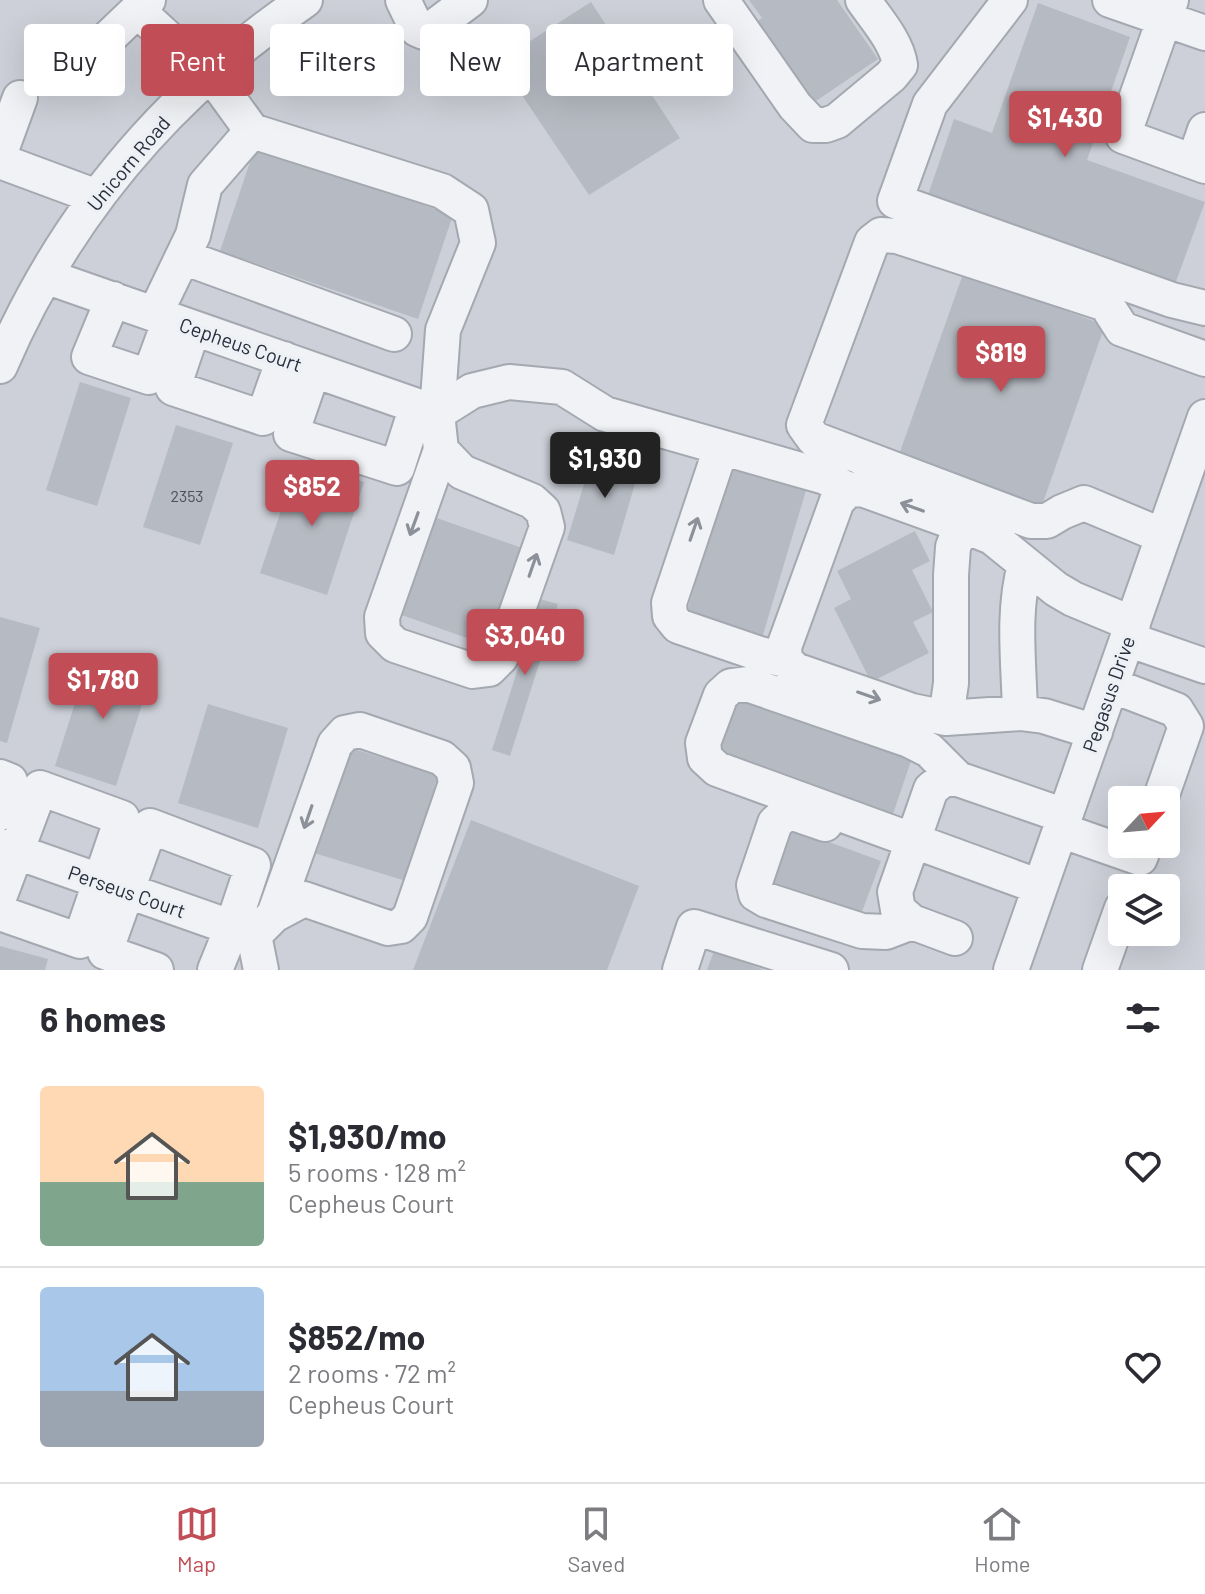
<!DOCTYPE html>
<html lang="en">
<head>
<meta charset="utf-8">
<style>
	:root { --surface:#fff; --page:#f7f7f7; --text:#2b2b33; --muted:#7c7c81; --line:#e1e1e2; --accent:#c14e57 }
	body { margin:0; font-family:Barlow,sans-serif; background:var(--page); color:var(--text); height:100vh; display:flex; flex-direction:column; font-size:30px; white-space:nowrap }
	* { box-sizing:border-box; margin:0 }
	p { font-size:26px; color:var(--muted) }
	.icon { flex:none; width:44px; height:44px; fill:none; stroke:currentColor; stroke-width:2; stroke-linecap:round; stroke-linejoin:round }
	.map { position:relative; height:970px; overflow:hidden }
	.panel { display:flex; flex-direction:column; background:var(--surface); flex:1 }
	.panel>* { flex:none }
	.banner { position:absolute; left:24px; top:24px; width:800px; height:72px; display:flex; gap:16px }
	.needle { width:52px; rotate:64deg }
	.tools { position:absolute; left:1108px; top:786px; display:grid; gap:16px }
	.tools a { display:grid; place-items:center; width:72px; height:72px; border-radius:8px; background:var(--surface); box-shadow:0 8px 32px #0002; font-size:40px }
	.price { position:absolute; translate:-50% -68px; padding:0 18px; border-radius:8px; background:var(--accent); color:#fff; font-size:26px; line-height:52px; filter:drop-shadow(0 2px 4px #0008) }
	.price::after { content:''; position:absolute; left:50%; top:48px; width:24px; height:18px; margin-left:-12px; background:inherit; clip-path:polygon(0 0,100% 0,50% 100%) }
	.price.active { background:#222; color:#fff }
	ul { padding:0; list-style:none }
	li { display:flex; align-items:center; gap:24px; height:200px; padding:0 40px }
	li+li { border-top:2px solid var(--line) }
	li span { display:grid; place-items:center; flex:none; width:224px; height:160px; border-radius:8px; color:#555 }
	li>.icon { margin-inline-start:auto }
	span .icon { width:96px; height:96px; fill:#fffc; stroke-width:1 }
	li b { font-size:34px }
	h2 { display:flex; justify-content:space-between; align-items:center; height:96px; padding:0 40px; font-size:34px }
	.chip { padding:0 28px; border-radius:8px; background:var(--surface); box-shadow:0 8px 32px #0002; font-size:28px; line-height:72px }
	.chip.active { background:var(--accent); color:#fff }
	.tab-bar { display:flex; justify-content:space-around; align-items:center; height:112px; border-top:2px solid var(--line); background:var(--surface); font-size:22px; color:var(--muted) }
	.tab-bar a { display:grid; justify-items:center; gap:4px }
	.tab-bar .active { color:var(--accent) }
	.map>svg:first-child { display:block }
	.built { fill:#cdd0d8; fill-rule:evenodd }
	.building { fill:#b6bac2 }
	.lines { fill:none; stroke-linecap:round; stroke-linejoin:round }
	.minor-casing { stroke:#a4a8b0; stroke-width:38 }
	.minor { stroke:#f0f2f5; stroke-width:34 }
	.oneway { stroke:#8c9098 }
	.labels { text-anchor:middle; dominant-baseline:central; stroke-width:6; stroke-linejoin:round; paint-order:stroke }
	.number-label { font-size:16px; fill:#4c515e }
	.street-label { font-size:20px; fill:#292e3c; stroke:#edf0f4 }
</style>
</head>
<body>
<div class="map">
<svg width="1205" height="970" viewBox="0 0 1205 970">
	<rect width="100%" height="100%" fill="#dee1e6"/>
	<path class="built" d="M 0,0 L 1205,0 L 1205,970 L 0,970 ZM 1122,800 L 1166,800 L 1166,844 L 1122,844 ZM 1122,888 L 1166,888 L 1166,932 L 1122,932 Z"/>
	<path class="building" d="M 749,0 L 837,0 L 878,59 L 813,103 L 754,23 L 762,18 Z
		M 591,2 L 680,138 L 589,195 L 499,61 Z
		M 1038,3 L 1130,37 L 1087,160 L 1205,202 L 1174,287 L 927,198 L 954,119 L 992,133 Z
		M 255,147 L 453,215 L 418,319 L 220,251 Z
		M 963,274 L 1105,325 L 1039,514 L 896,463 Z
		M 80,382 L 131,398 L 97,506 L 46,490 Z
		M 176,425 L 233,443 L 200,545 L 143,527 Z
		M 596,445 L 642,460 L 614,555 L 567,540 Z
		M 298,460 L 364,482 L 327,595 L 260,573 Z
		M 731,464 L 807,487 L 762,638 L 686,615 Z
		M 431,516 L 522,548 L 487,645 L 396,613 Z
		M 915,531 L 930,561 L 912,570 L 933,612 L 913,622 L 929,653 L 871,682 L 834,608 L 851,599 L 837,571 Z
		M 540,599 L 558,604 L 510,756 L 492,750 Z
		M 0,617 L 40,628 L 7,743 L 0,741 Z
		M 90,656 L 151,676 L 116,786 L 55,766 Z
		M 735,691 L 913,755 L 892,817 L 713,754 Z
		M 208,704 L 288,728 L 258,828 L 178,803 Z
		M 347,747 L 438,775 L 406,881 L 314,853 Z
		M 471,820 L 639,886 L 607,970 L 413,970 Z
		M 785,826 L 881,861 L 857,925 L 761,890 Z
		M 0,946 L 48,959 L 45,970 L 0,970 Z
		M 714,951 L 764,970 L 707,970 Z"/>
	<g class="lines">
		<defs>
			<path id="minor" d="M 403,0 L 417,29 L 424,32 L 434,27 L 470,0
				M 721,0 L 795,106 L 813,125 L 826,125 L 837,121 L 891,76 L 900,65 C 897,42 876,19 863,0
				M 1010,0 L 930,104 L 895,201 L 1172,300 L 1205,308
				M 1110,0 L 1205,33
				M 1171,0 L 1123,136 L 1194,162
				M 137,10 L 175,45 L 210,73 L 252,131 L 205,185 L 193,235 L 155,314
				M 80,65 L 148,0
				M 1205,130 L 1194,162 L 1205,166
				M 252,131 L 442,191 L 471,210 L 478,243 L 443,330 L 437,413 L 441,450 L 382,617 L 383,633 L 395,645 L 473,671 L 489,669 L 501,657 L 547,527 L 543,511 L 532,501 L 462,472 L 441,450
				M 0,153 L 20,98
				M 0,161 L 97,197
				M 183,257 L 394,334
				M 45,276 L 437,413
				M 113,299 L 89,357 L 149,377 L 170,320
				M 193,328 L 173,388 L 263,418 L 284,359
				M 0,366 C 65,214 169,93 305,0
				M 313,370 L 291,434 L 397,468 L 417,406
				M 437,413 L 472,391 L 509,382 L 562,387 L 605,414 L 825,477 L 848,490
				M 721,448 L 669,603 L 670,616 L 678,626 L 760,654 L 785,660
				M 1163,536 L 1084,503 L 1062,512 L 1047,521 L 1031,521 L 814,439 L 804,425 L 872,242 L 881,235 L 897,236 L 1106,304 L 1122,329 L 1205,359
				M 1127,639 L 1205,666
				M 1111,685 L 1176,710 L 1186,726 L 1160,800
				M 1020,713 C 1019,664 1012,613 1025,565
				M 946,718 L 912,711 L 795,670 L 785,660 L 784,647 L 837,501 L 848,490 L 862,489 L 962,525
				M 1095,732 L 1044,716 L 1020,713 L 946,718 L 951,683 L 951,575 L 953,547 L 962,525 L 992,537 L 1056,589 L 1073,599 L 1133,624
				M 0,777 L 10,781 L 0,813
				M 958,779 L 929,750 L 909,740 L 747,684 L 731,686 L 721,695 L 703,743 L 705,758 L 717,769 L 1040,887
				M 825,824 L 796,814 L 785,814 L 775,823 L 754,885 L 756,894 L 766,900 L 862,931 L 886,932 L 912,922
				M 1060,830 L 1140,858 L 1145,844
				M 0,846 L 253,935
				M 0,895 L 40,788 L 122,818 L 80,941 L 0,913
				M 254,935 L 274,915 L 304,899 L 388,928 L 401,926 L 410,917 L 456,783 L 453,768 L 442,758 L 360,730 L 345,733 L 335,744 L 274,915
				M 254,935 L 261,970
				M 955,938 L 912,922 L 898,910 L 895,892 L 931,789 L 944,779 L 958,779 L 1065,816
				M 156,970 L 105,952 L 150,826 L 253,865 L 232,928 L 215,970
				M 680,970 L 694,927 L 831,970
				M 1011,970 L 1205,417
				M 1100,970 L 1122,908"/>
		</defs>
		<use href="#minor" class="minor-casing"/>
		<use href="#minor" class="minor"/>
	</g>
	<defs><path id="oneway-shaft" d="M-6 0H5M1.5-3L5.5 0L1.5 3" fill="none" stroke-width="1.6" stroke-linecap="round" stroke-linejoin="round" transform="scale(2)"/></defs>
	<g class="oneway">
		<use href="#oneway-shaft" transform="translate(912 507) rotate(-160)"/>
		<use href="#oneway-shaft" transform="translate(414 524) rotate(110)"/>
		<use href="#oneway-shaft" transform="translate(694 529) rotate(-71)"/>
		<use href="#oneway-shaft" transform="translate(533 565) rotate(-71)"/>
		<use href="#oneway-shaft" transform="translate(869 696) rotate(19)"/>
		<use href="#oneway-shaft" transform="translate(308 817) rotate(109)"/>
	</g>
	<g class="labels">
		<g class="number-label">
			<text x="187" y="495">2353</text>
		</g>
		<g class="street-label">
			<text transform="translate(128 163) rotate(-50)">Unicorn Road</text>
			<text transform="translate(241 344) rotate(19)">Cepheus Court</text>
			<text transform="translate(1108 694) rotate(-71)">Pegasus Drive</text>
			<text transform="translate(127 891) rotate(19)">Perseus Court</text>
		</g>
	</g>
</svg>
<div class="tools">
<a><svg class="needle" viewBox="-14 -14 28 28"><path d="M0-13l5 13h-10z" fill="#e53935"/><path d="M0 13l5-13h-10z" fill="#7c7c81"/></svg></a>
<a><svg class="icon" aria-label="layers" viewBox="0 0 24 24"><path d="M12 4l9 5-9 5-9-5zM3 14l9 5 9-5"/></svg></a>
</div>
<b class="price" style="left:1065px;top:159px">$1,430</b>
<b class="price" style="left:1001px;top:394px">$819</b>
<b class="price active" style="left:605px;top:500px">$1,930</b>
<b class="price" style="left:312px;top:528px">$852</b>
<b class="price" style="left:525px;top:677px">$3,040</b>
<b class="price" style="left:103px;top:721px">$1,780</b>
<div class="banner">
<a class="chip">Buy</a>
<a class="chip active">Rent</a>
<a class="chip">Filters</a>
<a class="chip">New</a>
<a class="chip">Apartment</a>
</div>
</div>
<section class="panel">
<h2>6 homes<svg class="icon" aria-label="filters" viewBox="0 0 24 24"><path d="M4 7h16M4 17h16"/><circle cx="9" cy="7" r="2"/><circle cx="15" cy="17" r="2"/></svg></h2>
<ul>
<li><span style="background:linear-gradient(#ffd9b3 60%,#7fa58c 0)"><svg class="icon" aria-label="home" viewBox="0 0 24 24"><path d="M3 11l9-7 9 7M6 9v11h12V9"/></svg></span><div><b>$1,930/mo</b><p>5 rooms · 128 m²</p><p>Cepheus Court</p></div><svg class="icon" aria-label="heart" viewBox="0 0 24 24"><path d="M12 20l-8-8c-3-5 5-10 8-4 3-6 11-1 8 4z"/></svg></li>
<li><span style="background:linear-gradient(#a9c7e8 65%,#9aa5b1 0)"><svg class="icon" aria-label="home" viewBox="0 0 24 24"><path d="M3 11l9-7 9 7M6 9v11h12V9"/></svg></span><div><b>$852/mo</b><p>2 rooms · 72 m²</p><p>Cepheus Court</p></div><svg class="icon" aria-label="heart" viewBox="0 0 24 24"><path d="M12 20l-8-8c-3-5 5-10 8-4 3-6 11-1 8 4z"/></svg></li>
</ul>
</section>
<nav class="tab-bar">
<a class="active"><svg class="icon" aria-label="map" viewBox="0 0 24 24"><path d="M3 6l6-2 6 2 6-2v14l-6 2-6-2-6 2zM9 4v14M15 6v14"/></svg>Map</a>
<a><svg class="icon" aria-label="saved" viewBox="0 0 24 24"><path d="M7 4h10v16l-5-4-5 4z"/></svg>Saved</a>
<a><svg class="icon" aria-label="home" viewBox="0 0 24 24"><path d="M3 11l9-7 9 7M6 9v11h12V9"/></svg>Home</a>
</nav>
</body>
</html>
